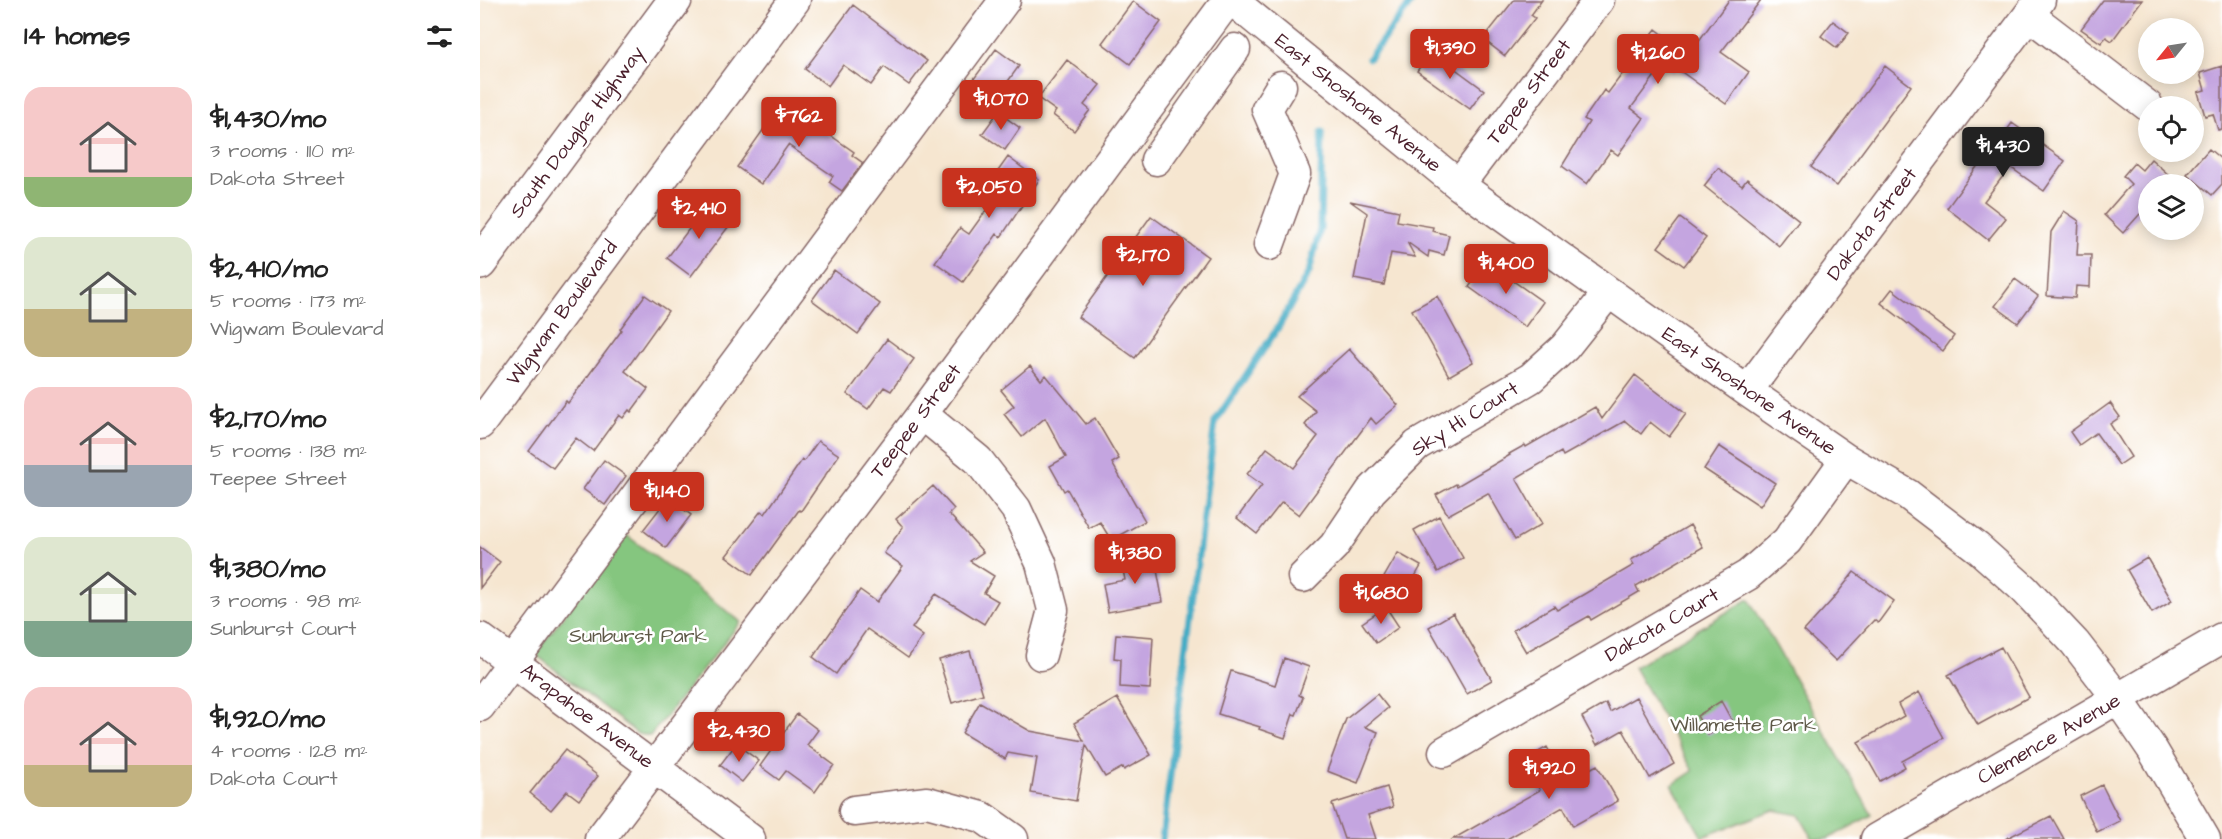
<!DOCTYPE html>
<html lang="en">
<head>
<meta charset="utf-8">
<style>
	:root { --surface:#fff; --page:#f2f2f2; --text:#222; --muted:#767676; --accent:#c8321e }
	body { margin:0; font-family:"Architects Daughter",sans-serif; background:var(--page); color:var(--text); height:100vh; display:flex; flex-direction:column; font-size:22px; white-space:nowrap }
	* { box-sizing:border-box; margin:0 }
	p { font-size:20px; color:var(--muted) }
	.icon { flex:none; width:33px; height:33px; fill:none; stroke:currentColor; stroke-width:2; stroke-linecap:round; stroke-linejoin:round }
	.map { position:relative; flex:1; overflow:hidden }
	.details { display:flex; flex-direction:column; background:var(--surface); width:480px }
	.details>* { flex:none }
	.needle { width:39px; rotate:240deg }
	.fabs { position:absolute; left:1658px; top:18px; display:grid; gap:12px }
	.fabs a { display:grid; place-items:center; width:66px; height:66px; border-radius:50%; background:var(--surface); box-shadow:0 3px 15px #0003; font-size:30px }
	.price { position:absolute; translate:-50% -51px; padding:0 14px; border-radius:6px; background:var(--accent); color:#fff; font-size:20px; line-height:39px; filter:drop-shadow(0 2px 3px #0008) }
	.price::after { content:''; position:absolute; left:50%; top:36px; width:18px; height:14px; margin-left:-9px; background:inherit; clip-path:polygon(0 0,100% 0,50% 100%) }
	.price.active { background:#222; color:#fff }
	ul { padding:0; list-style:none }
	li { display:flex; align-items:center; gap:18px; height:150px; padding:0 24px }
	li span { display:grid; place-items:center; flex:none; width:168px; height:120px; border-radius:18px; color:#555 }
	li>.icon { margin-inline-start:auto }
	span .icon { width:72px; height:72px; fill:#fffc; stroke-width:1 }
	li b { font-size:26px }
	h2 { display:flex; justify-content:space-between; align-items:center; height:72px; padding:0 24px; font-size:26px }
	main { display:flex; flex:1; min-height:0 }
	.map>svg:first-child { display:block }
	.green { fill:#85c67f; stroke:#687255; stroke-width:1.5 }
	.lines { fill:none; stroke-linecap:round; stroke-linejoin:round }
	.stream { stroke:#45acc5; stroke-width:7 }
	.building { fill:#c4a5e0 }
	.minor-casing { stroke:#866565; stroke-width:33 }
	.highway-casing { stroke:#866565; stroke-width:36 }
	.minor { stroke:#fff; stroke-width:30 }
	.highway { stroke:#fff; stroke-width:33 }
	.labels { text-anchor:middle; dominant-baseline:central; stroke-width:5; stroke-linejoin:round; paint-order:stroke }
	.street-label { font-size:20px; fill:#4a1f2b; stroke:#fff }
	.park-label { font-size:20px; fill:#5f5948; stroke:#fff }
</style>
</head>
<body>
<main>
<section class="details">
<h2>14 homes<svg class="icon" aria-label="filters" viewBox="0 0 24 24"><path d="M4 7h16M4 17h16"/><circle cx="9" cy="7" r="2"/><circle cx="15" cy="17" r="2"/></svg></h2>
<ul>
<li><span style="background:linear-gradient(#f6c9c9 75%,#8fb573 0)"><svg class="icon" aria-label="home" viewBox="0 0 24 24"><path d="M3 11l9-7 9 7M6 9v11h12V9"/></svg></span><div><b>$1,430/mo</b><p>3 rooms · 110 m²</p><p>Dakota Street</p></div></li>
<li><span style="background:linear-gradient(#dfe7d0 60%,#c2b280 0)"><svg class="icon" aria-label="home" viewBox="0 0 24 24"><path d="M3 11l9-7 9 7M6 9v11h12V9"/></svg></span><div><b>$2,410/mo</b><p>5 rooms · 173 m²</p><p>Wigwam Boulevard</p></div></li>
<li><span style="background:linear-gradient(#f6c9c9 65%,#9aa5b1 0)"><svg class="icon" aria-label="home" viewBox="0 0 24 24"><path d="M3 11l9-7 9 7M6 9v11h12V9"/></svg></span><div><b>$2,170/mo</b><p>5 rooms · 138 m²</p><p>Teepee Street</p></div></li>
<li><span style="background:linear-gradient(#dfe7d0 70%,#7fa58c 0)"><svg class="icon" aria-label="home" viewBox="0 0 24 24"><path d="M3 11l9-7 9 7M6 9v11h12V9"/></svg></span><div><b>$1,380/mo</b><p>3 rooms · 98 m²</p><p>Sunburst Court</p></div></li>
<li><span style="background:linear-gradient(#f6c9c9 65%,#c2b280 0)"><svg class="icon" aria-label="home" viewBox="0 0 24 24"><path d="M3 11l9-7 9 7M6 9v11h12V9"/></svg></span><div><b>$1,920/mo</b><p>4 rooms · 128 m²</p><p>Dakota Court</p></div></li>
</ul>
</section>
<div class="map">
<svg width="1742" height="839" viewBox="0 0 1742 839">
	<rect width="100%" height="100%" fill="#fff"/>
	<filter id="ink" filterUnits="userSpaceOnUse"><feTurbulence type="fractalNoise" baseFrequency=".0167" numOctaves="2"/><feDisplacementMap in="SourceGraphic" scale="12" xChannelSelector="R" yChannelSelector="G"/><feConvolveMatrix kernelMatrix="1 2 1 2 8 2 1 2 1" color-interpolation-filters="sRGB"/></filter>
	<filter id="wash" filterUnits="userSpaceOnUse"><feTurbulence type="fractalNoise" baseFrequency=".008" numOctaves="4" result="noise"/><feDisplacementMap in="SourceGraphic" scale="24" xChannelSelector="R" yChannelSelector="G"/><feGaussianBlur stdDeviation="1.35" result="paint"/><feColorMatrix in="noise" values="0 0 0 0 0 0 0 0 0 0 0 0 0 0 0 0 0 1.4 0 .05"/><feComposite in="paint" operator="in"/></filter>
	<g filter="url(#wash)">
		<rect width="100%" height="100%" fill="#f6e6d0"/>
		<path class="green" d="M 145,534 L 261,622 L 170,736 L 158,734 L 55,654 Z
			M 1269,599 L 1392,815 L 1348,839 L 1333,839 L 1319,815 L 1293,810 L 1222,837 L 1192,785 L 1213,771 L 1154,667 Z"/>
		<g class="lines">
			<path class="stream" d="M 889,58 L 933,0
				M 682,839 L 735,422 L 799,326 L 829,272 L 840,229 L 842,132"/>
		</g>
		<g id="blocks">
			<path class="building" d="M 1034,0 L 1062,0 L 1051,15 L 1055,18 L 1025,56 L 1003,39 Z
				M 1249,0 L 1281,0 L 1241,52 L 1269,72 L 1246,104 L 1196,68 L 1193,72 L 1183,65 L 1151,108 L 1164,118 L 1138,155 L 1131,150 L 1107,184 L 1082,166 L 1109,122 L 1104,119 L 1124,90 L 1128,93 L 1152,61 L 1143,55 L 1157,35 L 1166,42 L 1176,29 L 1209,54 Z
				M 1623,0 L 1662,0 L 1632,41 L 1626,37 L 1621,43 L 1601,29 Z
				M 653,1 L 681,22 L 650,64 L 622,43 Z
				M 373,5 L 447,61 L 429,85 L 404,67 L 391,85 L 363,65 L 348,86 L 325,69 Z
				M 1353,21 L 1369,33 L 1357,48 L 1341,36 Z
				M 516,49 L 539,66 L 516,98 L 493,80 Z
				M 951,51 L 1004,90 L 990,109 L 937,71 Z
				M 587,60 L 620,85 L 604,105 L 610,110 L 594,131 L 573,115 L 576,111 L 558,98 Z
				M 1405,66 L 1431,86 L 1357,186 L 1331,167 Z
				M 1742,66 L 1742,129 L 1738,130 L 1733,114 L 1725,116 L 1718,92 L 1725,90 L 1720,73 Z
				M 303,102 L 374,152 L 372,155 L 383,163 L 362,191 L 349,182 L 353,176 L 308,145 L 281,184 L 257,167 Z
				M 518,112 L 540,128 L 525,150 L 502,134 Z
				M 1532,123 L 1585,161 L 1564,191 L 1530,167 L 1504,201 L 1526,218 L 1508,240 L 1467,208 L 1504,157 L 1507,159 Z
				M 1729,149 L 1742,160 L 1742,184 L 1732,195 L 1707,174 Z
				M 528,157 L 559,180 L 521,237 L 517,234 L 483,282 L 455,262 L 480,228 L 489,234 L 512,202 L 501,195 Z
				M 1671,159 L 1699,184 L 1668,184 L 1668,205 L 1643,233 L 1624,215 L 1651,184 L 1643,176 L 1654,163 L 1662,170 Z
				M 1238,168 L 1262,186 L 1267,179 L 1319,220 L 1299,246 L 1224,186 Z
				M 870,201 L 919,211 L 917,221 L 953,227 L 952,231 L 969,235 L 964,255 L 949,251 L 948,257 L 927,242 L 935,257 L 911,253 L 904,285 L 874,279 L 887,213 Z
				M 228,204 L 252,222 L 211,276 L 187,258 Z
				M 1584,211 L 1599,221 L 1597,255 L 1611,255 L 1610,287 L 1596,286 L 1595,298 L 1567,296 L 1571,232 Z
				M 671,216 L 728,257 L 655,358 L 598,317 Z
				M 1200,218 L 1226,238 L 1204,266 L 1178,247 Z
				M 1012,266 L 1063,302 L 1045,327 L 989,287 L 999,273 Z
				M 354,270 L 400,304 L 378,334 L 332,300 Z
				M 1535,279 L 1558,296 L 1538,323 L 1515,306 Z
				M 1412,289 L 1474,336 L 1463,351 L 1401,303 Z
				M 165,295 L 188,311 L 145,371 L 168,389 L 151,412 L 149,410 L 143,418 L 139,415 L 113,451 L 96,438 L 73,468 L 49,451 L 86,401 L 88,403 L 142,330 L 140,329 Z
				M 957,296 L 993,362 L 969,376 L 932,310 Z
				M 407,339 L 434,359 L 411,391 L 404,387 L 388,409 L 367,394 Z
				M 869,349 L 918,405 L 896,424 L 891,418 L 819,515 L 802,502 L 777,534 L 757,518 L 782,485 L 767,474 L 787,448 L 814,468 L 838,436 L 825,425 L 836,411 L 817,396 Z
				M 550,366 L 561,380 L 566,375 L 606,424 L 615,418 L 639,459 L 632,463 L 665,521 L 631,540 L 620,522 L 609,528 L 587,489 L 584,491 L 570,466 L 586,457 L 565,418 L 542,437 L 524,414 L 534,406 L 521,390 Z
				M 1155,375 L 1206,414 L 1189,437 L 1170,422 L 1161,434 L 1145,421 L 1083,456 L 1081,452 L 1036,478 L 1062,524 L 1035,540 L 1008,493 L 968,515 L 956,495 L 976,484 L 977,486 L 1030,455 L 1029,454 L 1045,445 L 1046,447 L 1115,407 L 1122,419 Z
				M 1630,403 L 1640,417 L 1630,424 L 1651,457 L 1639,465 L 1616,433 L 1599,445 L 1590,432 Z
				M 338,441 L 359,455 L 321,511 L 319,510 L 272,575 L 246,556 L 281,511 L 285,514 L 322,460 L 324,461 Z
				M 1239,446 L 1295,483 L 1280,506 L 1224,469 Z
				M 124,460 L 146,476 L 125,505 L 103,489 Z
				M 453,486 L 474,509 L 469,514 L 503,552 L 490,561 L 514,576 L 504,593 L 518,601 L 504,624 L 456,594 L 432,628 L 443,636 L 428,658 L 387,629 L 356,674 L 333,657 L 380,590 L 397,602 L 423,566 L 404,553 L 423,527 L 416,519 Z
				M 188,498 L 211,515 L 186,548 L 163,530 Z
				M 959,516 L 983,558 L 958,572 L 934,530 Z
				M 1210,525 L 1223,547 L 1156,586 L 1159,592 L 1111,620 L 1109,616 L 1046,652 L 1033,630 L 1074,606 L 1077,610 L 1154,565 L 1151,560 Z
				M 0,547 L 20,562 L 0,588 Z
				M 918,553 L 941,566 L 918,606 L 895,593 Z
				M 674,554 L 683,602 L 628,612 L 623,584 L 645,580 L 641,560 Z
				M 1667,558 L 1692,601 L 1672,613 L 1647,570 Z
				M 1374,572 L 1414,601 L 1398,623 L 1394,620 L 1356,661 L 1324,631 L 1353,599 Z
				M 906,607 L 919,627 L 896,643 L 882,623 Z
				M 973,613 L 1012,680 L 987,694 L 949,627 Z
				M 636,634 L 673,637 L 670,689 L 640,687 L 641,659 L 634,658 Z
				M 1521,647 L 1549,697 L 1498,725 L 1468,675 Z
				M 490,651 L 503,694 L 472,703 L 459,660 Z
				M 804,658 L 829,667 L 819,695 L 823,697 L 816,715 L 813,714 L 805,738 L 779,729 L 780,727 L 738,714 L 751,671 L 795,685 Z
				M 1439,692 L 1464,738 L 1422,761 L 1425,767 L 1400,781 L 1378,742 L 1424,716 L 1418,704 Z
				M 897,694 L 908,708 L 885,727 L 898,732 L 878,783 L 847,771 L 866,719 Z
				M 1156,697 L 1194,764 L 1170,778 L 1143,730 L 1117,745 L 1102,717 L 1126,703 L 1130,712 Z
				M 637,698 L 671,755 L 644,770 L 643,767 L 625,777 L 606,745 L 596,801 L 551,793 L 557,758 L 528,753 L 525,759 L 482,733 L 500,702 L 550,731 L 604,741 L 594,723 Z
				M 1241,701 L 1252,721 L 1228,735 L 1217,716 Z
				M 317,714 L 338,730 L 327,745 L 354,765 L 335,792 L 306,771 L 299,780 L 280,766 Z
				M 256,744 L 279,761 L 262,782 L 240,765 Z
				M 1067,747 L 1086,782 L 1117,765 L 1138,801 L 1093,826 L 1083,807 L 1027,839 L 973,839 L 1060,790 L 1043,761 Z
				M 85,750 L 118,776 L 99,800 L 87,791 L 71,810 L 50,793 Z
				M 1622,785 L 1640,821 L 1617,832 L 1600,796 Z
				M 907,787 L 913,807 L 888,815 L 896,839 L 864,839 L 852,804 Z
				M 1571,816 L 1584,839 L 1525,839 Z"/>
		</g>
	</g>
	<g filter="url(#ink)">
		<use href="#blocks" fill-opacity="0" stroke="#866565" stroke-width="1.5"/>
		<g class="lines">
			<defs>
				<path id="minor" d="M 752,0 L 979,185 L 1267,391 L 1366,459 L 1427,494 L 1498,548 L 1544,589 L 1595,643 L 1638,699 L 1672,749 L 1725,839
					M 1549,15 L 1668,106
					M 676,160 L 755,49
					M 979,185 L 1119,0
					M 789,245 L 815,174 L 787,109 L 801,86
					M 1267,391 L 1560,0
					M 442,414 L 498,460 L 536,509 L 561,563 L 573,610 L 561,655
					M 0,424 L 315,0
					M 823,577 L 854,546 L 891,491 L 937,445 L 1051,378 L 1085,347 L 1128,293
					M 0,638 L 270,839
					M 0,706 L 525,0
					M 964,752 L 1268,575 L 1307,541 L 1366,459
					M 374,811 L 447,802 L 502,817 L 533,839
					M 120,839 L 442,414 L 748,0
					M 1396,839 L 1742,638"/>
				<path id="highway" d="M 0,263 L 195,0"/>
			</defs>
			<use href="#minor" class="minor-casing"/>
			<use href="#highway" class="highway-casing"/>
			<use href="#minor" class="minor"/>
			<use href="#highway" class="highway"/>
		</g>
	</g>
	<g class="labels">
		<g class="street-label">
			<text transform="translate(1049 92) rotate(-53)">Tepee Street</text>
			<text transform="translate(878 103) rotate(39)">East Shoshone Avenue</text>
			<text transform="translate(97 132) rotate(-53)">South Douglas Highway</text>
			<text transform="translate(1392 224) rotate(-53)">Dakota Street</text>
			<text transform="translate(82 313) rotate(-54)">Wigwam Boulevard</text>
			<text transform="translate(1269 391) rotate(35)">East Shoshone Avenue</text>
			<text transform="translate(985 419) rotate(-32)">Sky Hi Court</text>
			<text transform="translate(436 421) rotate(-53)">Teepee Street</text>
			<text transform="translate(1182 625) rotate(-30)">Dakota Court</text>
			<text transform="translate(107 716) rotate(37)">Arapahoe Avenue</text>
			<text transform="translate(1569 739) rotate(-30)">Clemence Avenue</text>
		</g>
		<g class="park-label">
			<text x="158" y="636">Sunburst Park</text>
			<text x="1263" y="725">Willamette Park</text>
		</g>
	</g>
</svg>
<div class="fabs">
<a><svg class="needle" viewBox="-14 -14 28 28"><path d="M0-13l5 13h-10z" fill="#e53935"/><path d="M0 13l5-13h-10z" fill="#767676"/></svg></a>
<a><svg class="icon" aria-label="locate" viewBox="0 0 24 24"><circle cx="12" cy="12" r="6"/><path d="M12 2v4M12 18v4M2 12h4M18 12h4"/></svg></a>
<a><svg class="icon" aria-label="layers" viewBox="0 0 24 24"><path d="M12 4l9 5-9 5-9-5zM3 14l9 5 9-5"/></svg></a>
</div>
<b class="price" style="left:970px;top:80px">$1,390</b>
<b class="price" style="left:1178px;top:85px">$1,260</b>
<b class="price" style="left:521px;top:131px">$1,070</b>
<b class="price" style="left:319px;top:148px">$762</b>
<b class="price active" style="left:1523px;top:178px">$1,430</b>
<b class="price" style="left:509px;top:219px">$2,050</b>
<b class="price" style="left:219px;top:240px">$2,410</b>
<b class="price" style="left:663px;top:287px">$2,170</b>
<b class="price" style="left:1026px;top:295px">$1,400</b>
<b class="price" style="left:187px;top:523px">$1,140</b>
<b class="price" style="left:655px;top:585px">$1,380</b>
<b class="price" style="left:901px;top:625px">$1,680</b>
<b class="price" style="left:259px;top:763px">$2,430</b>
<b class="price" style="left:1069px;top:800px">$1,920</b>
</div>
</main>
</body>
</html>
